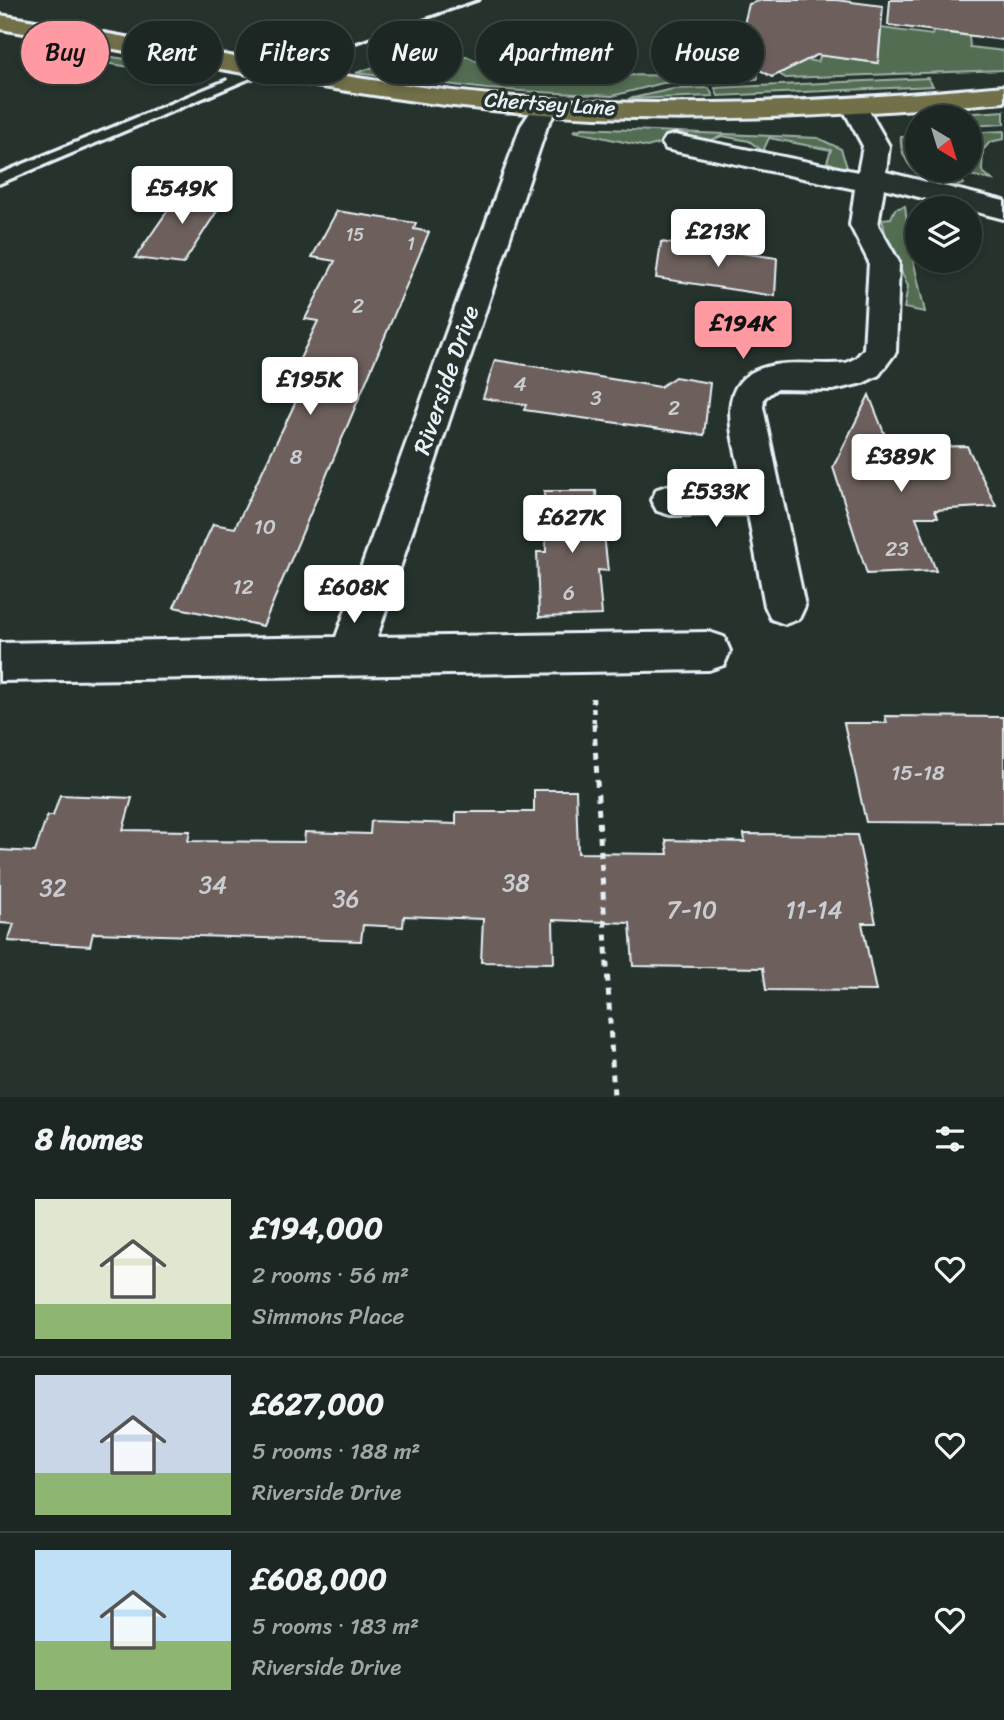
<!DOCTYPE html>
<html lang="en">
<head>
<meta charset="utf-8">
<style>
	:root { --surface:#1c2622; --page:#252e2a; --text:#f1f3f6; --muted:#a0a5a5; --line:#3a4340; --accent:#ff9aa2 }
	body { margin:0; font-family:Sriracha,sans-serif; background:var(--page); color:var(--text); height:100vh; display:flex; flex-direction:column; font-size:26px; white-space:nowrap }
	* { box-sizing:border-box; margin:0 }
	p { font-size:23px; color:var(--muted) }
	.icon { flex:none; width:38px; height:38px; fill:none; stroke:currentColor; stroke-width:2; stroke-linecap:round; stroke-linejoin:round }
	.map { position:relative; height:1097px; overflow:hidden }
	.sheet { display:flex; flex-direction:column; background:var(--surface); flex:1 }
	.sheet>* { flex:none }
	.hud { position:absolute; left:21px; top:21px; width:962px; height:63px; display:flex; gap:14px }
	.needle { width:46px; rotate:142deg }
	.controls { position:absolute; left:905px; top:105px; display:grid; gap:14px }
	.controls a { display:grid; place-items:center; width:77px; height:77px; border-radius:50%; background:var(--surface); box-shadow:0 4px 10px #0003,0 0 0 2px var(--line); font-size:35px }
	.price { position:absolute; translate:-50% -60px; padding:0 16px; border-radius:7px; background:#fff; color:#222; font-size:23px; line-height:46px; filter:drop-shadow(0 2px 4px #0008) }
	.price::after { content:''; position:absolute; left:50%; top:42px; width:21px; height:16px; margin-left:-10px; background:inherit; clip-path:polygon(0 0,100% 0,50% 100%) }
	.price.active { background:var(--accent); color:#111 }
	ul { padding:0; list-style:none }
	li { display:flex; align-items:center; gap:21px; height:175px; padding:0 35px }
	li+li { border-top:2px solid var(--line) }
	li span { display:grid; place-items:center; flex:none; width:196px; height:140px; border-radius:0px; color:#555 }
	li>.icon { margin-inline-start:auto }
	span .icon { width:84px; height:84px; fill:#fffc; stroke-width:1 }
	li b { font-size:30px }
	h2 { display:flex; justify-content:space-between; align-items:center; height:84px; padding:0 35px; font-size:30px }
	.tag { padding:0 24px; border-radius:32px; background:var(--surface); box-shadow:0 4px 10px #0003,0 0 0 2px var(--line); font-size:24px; line-height:63px }
	.tag.active { background:var(--accent); color:#111 }
	.map>svg:first-child { display:block }
	.green { fill:#536d53; stroke:#9eafa6; stroke-width:2 }
	.building { fill:#6d615c; stroke:#e8f1f8; stroke-width:2 }
	.lines { fill:none; stroke-linecap:round; stroke-linejoin:round }
	.minor-casing { stroke:#e8f1f8; stroke-width:6 }
	.major-casing { stroke:#e8f1f8; stroke-width:6 }
	.path-far1 { stroke:#e8f1f8; stroke-width:4.5; stroke-dasharray:5 5; stroke-linecap:butt }
	.path { stroke:#e8f1f8; stroke-width:5; stroke-dasharray:7 7; stroke-linecap:butt }
	.minor { fill:#26332d; fill-rule:evenodd }
	.major { fill:#726f4a; fill-rule:evenodd }
	.rail { stroke:#e8f1f8; stroke-width:3.5 }
	.labels { text-anchor:middle; dominant-baseline:central; stroke-width:7; stroke-linejoin:round; paint-order:stroke }
	.far-number-label { font-size:18px; fill:#c9cdd1 }
	.far-street-label { font-size:21px; fill:#e8f1f8; stroke:#26332d }
	.number-label { font-size:21px; fill:#c9cdd1 }
	.street-label { font-size:24px; fill:#e8f1f8; stroke:#26332d }
	.near-number-label { font-size:24px; fill:#c9cdd1 }
</style>
</head>
<body>
<div class="map">
<svg width="1004" height="1097" viewBox="0 0 1004 1097">
	<rect width="100%" height="100%" fill="#26332d"/>
	<filter id="ink" filterUnits="userSpaceOnUse"><feTurbulence type="fractalNoise" baseFrequency=".0143" numOctaves="2"/><feDisplacementMap in="SourceGraphic" scale="14" xChannelSelector="R" yChannelSelector="G"/><feConvolveMatrix kernelMatrix="1 2 1 2 8 2 1 2 1" color-interpolation-filters="sRGB"/></filter>
	<g filter="url(#ink)">
		<path class="green" d="M 881,28 L 932,35 L 933,31 L 969,36 L 970,47 L 1004,51 L 1004,70 L 786,78 L 779,74 L 783,72 L 786,57 L 818,62 L 821,55 L 878,63 Z
			M 442,44 L 431,51 L 438,58 L 466,56 L 483,64 L 500,58 L 493,71 L 511,74 L 712,76 L 714,65 L 737,69 L 741,57 L 746,57 L 742,71 L 750,72 L 752,67 L 757,68 L 758,79 L 663,83 L 612,96 L 487,89 L 356,73 Z
			M 49,47 L 170,66 L 155,71 L 29,51 Z
			M 928,78 L 933,86 L 718,96 L 715,88 Z
			M 709,88 L 713,96 L 628,99 L 673,89 Z
			M 1004,111 L 1004,124 L 970,126 L 970,117 L 961,117 L 959,114 Z
			M 583,128 L 818,138 L 841,149 L 848,170 L 827,162 L 831,150 L 769,138 L 763,151 L 749,141 L 722,136 L 706,142 L 682,137 L 647,147 L 573,131 Z
			M 1004,131 L 1004,139 L 990,142 L 983,150 L 982,171 L 992,180 L 970,175 L 983,132 Z
			M 917,136 L 917,170 L 957,170 L 964,184 C 959,185 952,188 947,188 C 923,186 898,160 901,137 Z
			M 905,206 L 910,246 L 925,312 L 904,308 L 908,286 L 887,241 L 882,219 L 891,218 L 895,209 Z"/>
		<path class="building" d="M 762,0 L 836,0 L 883,6 L 878,63 L 817,55 L 772,77 L 736,56 L 749,4 Z
			M 890,0 L 1004,0 L 1004,40 L 888,25 Z
			M 184,187 L 228,194 L 183,264 L 135,258 Z
			M 337,211 L 416,223 L 414,229 L 429,232 L 263,626 L 174,607 L 213,524 L 235,528 L 300,393 L 285,390 L 318,321 L 305,319 L 335,261 L 312,257 Z
			M 661,242 L 777,258 L 775,296 L 656,278 Z
			M 495,360 L 660,387 L 675,377 L 710,383 L 704,435 L 524,410 L 526,405 L 483,398 Z
			M 869,395 L 890,448 L 967,446 L 996,506 L 935,510 L 938,517 L 916,517 L 936,571 L 867,574 L 833,467 Z
			M 544,491 L 596,491 L 597,507 L 601,507 L 608,571 L 598,570 L 602,615 L 539,617 L 537,552 L 546,552 Z
			M 885,716 L 1004,717 L 1004,823 L 866,822 L 844,723 L 887,723 Z
			M 534,790 L 576,790 L 578,853 L 668,854 L 666,840 L 745,842 L 744,834 L 857,835 L 876,923 L 862,923 L 876,991 L 766,990 L 763,968 L 633,966 L 630,923 L 553,920 L 554,963 L 481,962 L 483,919 L 404,916 L 403,927 L 363,925 L 361,941 L 93,933 L 90,946 L 8,941 L 14,924 L 0,923 L 0,850 L 35,852 L 47,816 L 53,816 L 60,795 L 132,798 L 123,830 L 190,831 L 188,841 L 304,842 L 305,832 L 370,834 L 371,821 L 456,824 L 456,812 L 534,812 Z"/>
		<g class="lines">
			<defs>
				<path id="minor" d="M 546,99 L 555,102 L 559,107 L 547,126 L 377,637 L 709,632 L 724,637 L 730,651 L 724,665 L 709,670 L 0,681 L 0,643 L 336,637 L 521,126 L 537,102 Z
					M 855,99 L 864,102 L 889,146 L 886,172 L 1004,201 L 1004,219 L 884,188 L 878,225 L 899,262 L 896,352 L 879,375 L 863,383 L 833,390 L 776,389 L 764,398 L 763,407 L 805,606 L 799,619 L 785,624 L 771,619 L 765,606 L 748,514 L 670,515 L 657,511 L 651,500 L 657,489 L 670,485 L 743,484 C 734,437 707,376 775,365 C 798,361 822,366 846,363 L 856,358 L 864,349 L 869,262 L 850,225 L 855,189 L 675,151 L 666,149 L 662,143 L 666,137 L 675,135 L 858,172 L 863,146 L 842,107 L 846,102 Z"/>
				<path id="major" d="M 0,15 C 160,41 319,77 481,94 C 655,111 830,102 1004,86 L 1004,102 C 830,117 655,127 481,109 C 319,92 160,55 0,29 Z"/>
			</defs>
			<use href="#minor" class="minor-casing"/>
			<use href="#major" class="major-casing"/>
			<path class="path-far1" d="M 593,698 L 594,726"/>
			<path class="path" d="M 594,724 L 614,1097"/>
			<use href="#minor" class="minor"/>
			<use href="#major" class="major"/>
			<path class="rail" d="M 0,172 L 226,79
				M 0,185 L 250,80 L 480,0"/>
		</g>
	</g>
	<g class="labels">
		<g class="far-number-label">
			<text x="355" y="235">15</text>
			<text x="411" y="244">1</text>
		</g>
		<g class="far-street-label">
			<text transform="translate(550 104) rotate(4)">Chertsey Lane</text>
		</g>
		<g class="number-label">
			<text x="358" y="306">2</text>
			<text x="520" y="384">4</text>
			<text x="596" y="398">3</text>
			<text x="674" y="408">2</text>
			<text x="296" y="457">8</text>
			<text x="265" y="527">10</text>
			<text x="897" y="549">23</text>
			<text x="243" y="587">12</text>
			<text x="569" y="593">6</text>
			<text x="918" y="773">15-18</text>
		</g>
		<g class="street-label">
			<text transform="translate(446 380) rotate(-71)">Riverside Drive</text>
		</g>
		<g class="near-number-label">
			<text x="516" y="883">38</text>
			<text x="213" y="885">34</text>
			<text x="53" y="888">32</text>
			<text x="346" y="899">36</text>
			<text x="692" y="910">7-10</text>
			<text x="814" y="910">11-14</text>
		</g>
	</g>
</svg>
<div class="controls">
<a><svg class="needle" viewBox="-14 -14 28 28"><path d="M0-13l5 13h-10z" fill="#e53935"/><path d="M0 13l5-13h-10z" fill="#a0a5a5"/></svg></a>
<a><svg class="icon" aria-label="layers" viewBox="0 0 24 24"><path d="M12 4l9 5-9 5-9-5zM3 14l9 5 9-5"/></svg></a>
</div>
<b class="price" style="left:182px;top:226px">£549K</b>
<b class="price" style="left:718px;top:269px">£213K</b>
<b class="price active" style="left:743px;top:361px">£194K</b>
<b class="price" style="left:310px;top:417px">£195K</b>
<b class="price" style="left:901px;top:494px">£389K</b>
<b class="price" style="left:716px;top:529px">£533K</b>
<b class="price" style="left:572px;top:555px">£627K</b>
<b class="price" style="left:354px;top:625px">£608K</b>
<div class="hud">
<a class="tag active">Buy</a>
<a class="tag">Rent</a>
<a class="tag">Filters</a>
<a class="tag">New</a>
<a class="tag">Apartment</a>
<a class="tag">House</a>
</div>
</div>
<section class="sheet">
<h2>8 homes<svg class="icon" aria-label="filters" viewBox="0 0 24 24"><path d="M4 7h16M4 17h16"/><circle cx="9" cy="7" r="2"/><circle cx="15" cy="17" r="2"/></svg></h2>
<ul>
<li><span style="background:linear-gradient(#dfe7d0 75%,#8fb573 0)"><svg class="icon" aria-label="home" viewBox="0 0 24 24"><path d="M3 11l9-7 9 7M6 9v11h12V9"/></svg></span><div><b>£194,000</b><p>2 rooms · 56 m²</p><p>Simmons Place</p></div><svg class="icon" aria-label="heart" viewBox="0 0 24 24"><path d="M12 20l-8-8c-3-5 5-10 8-4 3-6 11-1 8 4z"/></svg></li>
<li><span style="background:linear-gradient(#c9d6e8 70%,#8fb573 0)"><svg class="icon" aria-label="home" viewBox="0 0 24 24"><path d="M3 11l9-7 9 7M6 9v11h12V9"/></svg></span><div><b>£627,000</b><p>5 rooms · 188 m²</p><p>Riverside Drive</p></div><svg class="icon" aria-label="heart" viewBox="0 0 24 24"><path d="M12 20l-8-8c-3-5 5-10 8-4 3-6 11-1 8 4z"/></svg></li>
<li><span style="background:linear-gradient(#bfe0f5 65%,#8fb573 0)"><svg class="icon" aria-label="home" viewBox="0 0 24 24"><path d="M3 11l9-7 9 7M6 9v11h12V9"/></svg></span><div><b>£608,000</b><p>5 rooms · 183 m²</p><p>Riverside Drive</p></div><svg class="icon" aria-label="heart" viewBox="0 0 24 24"><path d="M12 20l-8-8c-3-5 5-10 8-4 3-6 11-1 8 4z"/></svg></li>
</ul>
</section>
</body>
</html>
